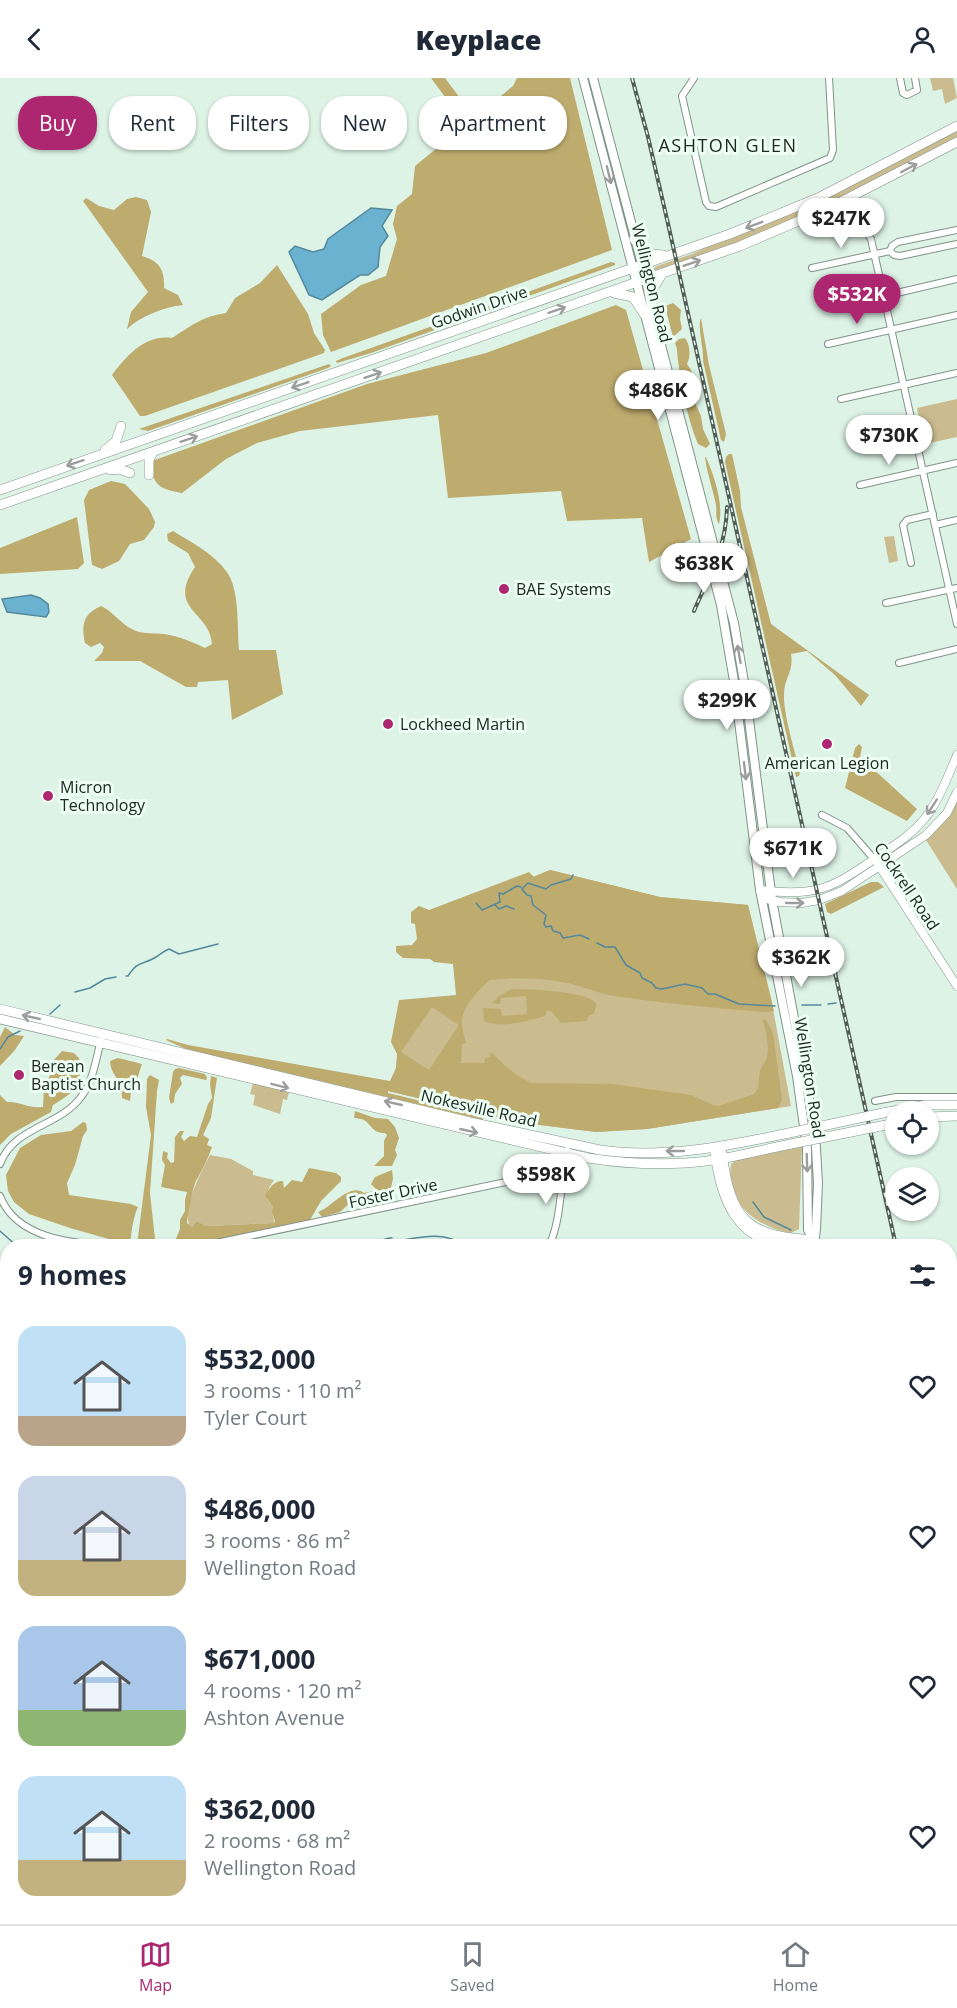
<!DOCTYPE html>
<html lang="en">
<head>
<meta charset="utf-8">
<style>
	:root { --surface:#fff; --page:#f2f2f3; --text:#1f2937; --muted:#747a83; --line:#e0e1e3; --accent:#ac276f }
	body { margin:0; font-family:"Open Sans",sans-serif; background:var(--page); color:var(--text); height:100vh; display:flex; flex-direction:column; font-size:22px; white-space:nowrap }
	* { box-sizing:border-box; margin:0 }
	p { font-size:20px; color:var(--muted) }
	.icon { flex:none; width:33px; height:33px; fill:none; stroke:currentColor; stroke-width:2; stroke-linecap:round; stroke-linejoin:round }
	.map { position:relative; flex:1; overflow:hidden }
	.sheet { position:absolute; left:0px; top:1161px; width:957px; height:686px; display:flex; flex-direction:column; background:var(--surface); border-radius:24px 24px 0 0; box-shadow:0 2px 4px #0004 }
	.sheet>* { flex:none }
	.guide { position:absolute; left:18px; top:18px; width:600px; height:54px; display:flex; gap:12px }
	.fabs { position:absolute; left:885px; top:1023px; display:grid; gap:12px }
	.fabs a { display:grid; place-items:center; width:54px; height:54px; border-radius:50%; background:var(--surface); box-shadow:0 2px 4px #0004; font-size:30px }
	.price { position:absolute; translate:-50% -51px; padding:0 14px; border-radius:21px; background:#fff; color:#222; font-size:20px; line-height:39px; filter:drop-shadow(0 2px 3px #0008) }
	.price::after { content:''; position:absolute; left:50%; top:36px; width:18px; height:14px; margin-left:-9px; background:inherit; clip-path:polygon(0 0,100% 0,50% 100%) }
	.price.active { background:var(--accent); color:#fff }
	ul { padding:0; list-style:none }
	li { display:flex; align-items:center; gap:18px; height:150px; padding:0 18px }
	li span { display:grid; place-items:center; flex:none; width:168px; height:120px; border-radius:18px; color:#555 }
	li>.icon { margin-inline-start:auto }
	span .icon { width:72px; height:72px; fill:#fffc; stroke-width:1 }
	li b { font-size:26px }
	h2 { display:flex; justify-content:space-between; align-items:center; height:72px; padding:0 18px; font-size:26px }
	.tag { padding:0 21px; border-radius:24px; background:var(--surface); box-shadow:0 2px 4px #0004; font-size:21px; line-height:54px }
	.tag.active { background:var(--accent); color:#fff }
	header { display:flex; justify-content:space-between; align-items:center; height:78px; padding:0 18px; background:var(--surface); font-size:27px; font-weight:800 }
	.tabs { display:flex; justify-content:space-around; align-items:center; height:84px; border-top:2px solid var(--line); background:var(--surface); font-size:16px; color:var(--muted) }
	.tabs a { display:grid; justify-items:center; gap:3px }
	.tabs .active { color:var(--accent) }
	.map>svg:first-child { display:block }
	.green { fill:#cabc8e }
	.forest { fill:#beab6e; fill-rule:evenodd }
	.water { fill:#6bb2d0; stroke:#54899c; stroke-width:1.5 }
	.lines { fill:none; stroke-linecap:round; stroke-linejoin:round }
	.stream { stroke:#54899c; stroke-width:1.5 }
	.minor-casing { stroke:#809488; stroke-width:8 }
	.tertiary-casing { stroke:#809488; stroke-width:9 }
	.secondary-casing { stroke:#809488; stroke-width:10 }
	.primary-casing { stroke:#809488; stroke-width:10 }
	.trunk-casing { stroke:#809488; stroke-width:10 }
	.minor { stroke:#fff; stroke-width:6 }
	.tertiary { stroke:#fff; stroke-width:8 }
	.secondary { stroke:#fff; stroke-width:8 }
	.primary { stroke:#fff; stroke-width:9 }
	.trunk { stroke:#fff; stroke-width:9 }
	.rail-casing { stroke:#515d56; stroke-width:4 }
	.rail { stroke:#edfff4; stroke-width:1.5; stroke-dasharray:4.5; stroke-linecap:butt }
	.trunk-bridge-casing { stroke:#809488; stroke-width:10; stroke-linecap:butt }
	.trunk-bridge { stroke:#fff; stroke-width:9 }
	.oneway { stroke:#9b9e9c }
	.poi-dot { fill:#ac276f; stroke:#edfff4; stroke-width:2 }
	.labels { text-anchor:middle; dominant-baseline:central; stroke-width:6; stroke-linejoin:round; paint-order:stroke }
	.street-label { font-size:16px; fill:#202823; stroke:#edfff4 }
	.poi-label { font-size:16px; fill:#202823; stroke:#edfff4; text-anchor:start }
	.neighbourhood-label { font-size:18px; letter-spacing:1.5px; fill:#202823; stroke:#edfff4 }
</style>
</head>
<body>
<header><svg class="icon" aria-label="back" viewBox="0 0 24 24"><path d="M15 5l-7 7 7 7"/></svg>Keyplace<svg class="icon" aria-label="person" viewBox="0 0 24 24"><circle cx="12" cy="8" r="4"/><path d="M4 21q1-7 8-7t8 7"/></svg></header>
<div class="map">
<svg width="957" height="1846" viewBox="0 0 957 1846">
	<rect width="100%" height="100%" fill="#ddf3e6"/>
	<path class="green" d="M 930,0 L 953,0 L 957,20 L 945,26 L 942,11 L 933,13 Z
		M 957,52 L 957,61 L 894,95 L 763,156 L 651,195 L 649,193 L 657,188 L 692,176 Z
		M 957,321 L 957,359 L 925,366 L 917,330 Z
		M 894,458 L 898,483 L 889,485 L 884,459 Z
		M 957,724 L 957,811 L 926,762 L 944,743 Z
		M 550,792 L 660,819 L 748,827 L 771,920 L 791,1028 L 647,1051 L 596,1054 L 524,1045 L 388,1013 L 396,990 L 403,928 L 465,919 L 463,874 L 426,840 Z
		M 253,1005 L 289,1014 L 287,1022 L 283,1021 L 280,1036 L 253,1027 L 255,1017 L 250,1016 Z
		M 802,1069 L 799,1151 L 791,1155 C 756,1149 726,1125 731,1086 L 738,1081 Z
		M 210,1077 L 231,1081 L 253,1093 L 253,1097 L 274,1102 L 269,1110 L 267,1121 L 273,1129 L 274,1145 L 206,1148 L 197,1143 L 192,1149 L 189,1147 C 184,1126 200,1096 210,1077 Z"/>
	<path class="forest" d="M 431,0 L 445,0 L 469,32 L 460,39 Z
		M 517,0 L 570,0 L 612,172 L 331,274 L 323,257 L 321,236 L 361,207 L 386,198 L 397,161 L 393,146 L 397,128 L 412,116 L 415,88 L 513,8 Z
		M 136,119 L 147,122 L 151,134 L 142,178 C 160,183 165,193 164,210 L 178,217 L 183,227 C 164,229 141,238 127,251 L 131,234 L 148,214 L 83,123 L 86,120 L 99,128 L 114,132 L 127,121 Z
		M 611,184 L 615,185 L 615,187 L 371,275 L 337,285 L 336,283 L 343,280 Z
		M 277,187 L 308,236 L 314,255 L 325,272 L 324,275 L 145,338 L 140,338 L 112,297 C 127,277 146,256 172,260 C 191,248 203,238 226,235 L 235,220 L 260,205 Z
		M 673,225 L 681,232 L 680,241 L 682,251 L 673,259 L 665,228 Z
		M 616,227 L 626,232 L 691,461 L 649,484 L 642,440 L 567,443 L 561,413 L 448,420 L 438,337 L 300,353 L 257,365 L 226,381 L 182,415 C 160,411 151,407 152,383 L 367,306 L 486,275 Z
		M 701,240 L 709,287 L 726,356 L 724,364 L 721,362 L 703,283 C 704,271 697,248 701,240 Z
		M 685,260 C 690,266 691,279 687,286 L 691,292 L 697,313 L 696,327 L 701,338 L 703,351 L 710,366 L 706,370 L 698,366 C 687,340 682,310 678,283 C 677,275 678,272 675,265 L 679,261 Z
		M 329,286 L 331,288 L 328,290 L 148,353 L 139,351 Z
		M 729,376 L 732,376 L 740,413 L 741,429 L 771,546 L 869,617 L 861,628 L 835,597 L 807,573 L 791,576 C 794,594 784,600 784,616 C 783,635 795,674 800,694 L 799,698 L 796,699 L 725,384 L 726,379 Z
		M 705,379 L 706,379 C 714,398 724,426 719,446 C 715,441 717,435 716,427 C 713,411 707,396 705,379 Z
		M 111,403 L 125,406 L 130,411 L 149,431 L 155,444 L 154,449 L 144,462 L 130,466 L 119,483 L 102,491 L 92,487 L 84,422 L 89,412 Z
		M 77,439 L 84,485 L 78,491 L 0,496 L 0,470 Z
		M 173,453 C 191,464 214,476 226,493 C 240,510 237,550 239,572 L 276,572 L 283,616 L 232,642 L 228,602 L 198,604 L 197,609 L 186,609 L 140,583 L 94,583 L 102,575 L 104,569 L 100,565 L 91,569 L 85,565 C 81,547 83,536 101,528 C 114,534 121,547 136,553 C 144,556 155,555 164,556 C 179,558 192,564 205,570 L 212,566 C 210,533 166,532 195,489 L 188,475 L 168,463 L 167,456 Z
		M 859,666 L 862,669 L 860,679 L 917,731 L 907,743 L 845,710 L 855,670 Z
		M 550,792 L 660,819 L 748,827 L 774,933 L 764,934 C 712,930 660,925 608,917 C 595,914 582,908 568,905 C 544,900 515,899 490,902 C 479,911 464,927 462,941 C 461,949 464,957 466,965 L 462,966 L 461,985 L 484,985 L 485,980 L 490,979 L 491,974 C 504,987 515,998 532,1005 L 612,1006 L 691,1017 L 713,1027 L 719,1028 L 754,1016 L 758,1010 L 760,992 L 767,980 L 768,970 L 766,953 L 762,941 L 766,942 L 773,955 L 782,1022 L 778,1030 L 647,1051 L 596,1054 L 524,1045 L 388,1013 L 388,1015 L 483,1038 L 483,1042 L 186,971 L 166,962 L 167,961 L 188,967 L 390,1003 L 396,990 L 397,976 L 391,964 L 399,922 L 456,917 L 453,886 L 434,884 L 430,881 L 403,880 L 396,874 L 396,868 L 412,867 L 417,861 L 415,846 L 411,845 L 411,834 L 419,828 L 429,832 L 529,794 L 534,799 ZM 432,929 L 459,947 L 429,992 L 401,974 Z
		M 871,804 L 878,804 L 884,809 L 831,836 L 827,834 L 825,826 Z
		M 512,911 C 525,911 591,913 596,926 C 596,928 594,934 594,936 L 589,937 L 586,943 L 561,945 L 551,933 L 547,932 L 545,938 C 528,943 501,951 484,943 L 483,930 L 501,931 L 502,938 L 527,936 L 526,918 L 501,920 L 500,926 L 492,925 L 499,918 Z
		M 5,949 L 15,957 L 24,958 L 15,972 L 0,988 L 0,959 Z
		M 62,973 L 74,975 L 79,980 C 83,1007 75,1014 53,1027 L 51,1034 L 11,1056 L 0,1067 L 0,1017 L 7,1024 C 19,1023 30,1031 43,1029 L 44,1010 L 53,991 L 53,983 Z
		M 118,980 L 142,986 L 137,1001 L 137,1009 L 131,1014 L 130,1023 L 122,1020 C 122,999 111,999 110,983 Z
		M 179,990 L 205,996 L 207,1000 L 206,1002 L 183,997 L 180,1000 L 182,1006 L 175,1016 L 174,1024 L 171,1026 L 169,1020 L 173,994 L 175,991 Z
		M 150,997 L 159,1002 L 157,1013 L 150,1115 L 155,1161 L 154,1165 L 137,1167 L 151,1057 L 146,1029 L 147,1001 Z
		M 211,998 L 217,1000 L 211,1040 L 203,1057 L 209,1061 L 207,1067 L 212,1069 C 208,1081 202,1092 196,1103 C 193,1108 188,1137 187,1145 L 192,1149 L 197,1143 L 206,1148 L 274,1145 L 275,1143 L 272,1134 L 273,1129 L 265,1118 C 270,1110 273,1103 283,1103 L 284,1110 L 292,1102 L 302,1104 L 309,1090 L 336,1095 L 341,1099 L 341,1103 L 321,1123 L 310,1142 L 206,1164 L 195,1166 L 176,1161 L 180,1151 L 180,1142 L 185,1133 L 185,1122 L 187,1114 L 161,1109 L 165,1087 L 162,1082 L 163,1073 L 168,1075 L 167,1080 L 171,1085 L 174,1084 L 175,1059 L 180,1053 L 184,1053 L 181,1059 L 184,1063 L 190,1058 L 197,1059 L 208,1026 L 212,1020 L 210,1006 Z
		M 355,1033 L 375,1040 L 388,1041 L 395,1049 L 399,1060 L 395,1072 L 397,1077 L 392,1088 L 374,1088 L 384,1078 L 384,1063 L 387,1057 L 385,1055 C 372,1055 372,1047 364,1042 C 363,1041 355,1040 354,1040 Z
		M 83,1044 L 86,1045 L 87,1052 L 83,1058 L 75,1087 L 67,1105 L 69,1117 L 131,1126 L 138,1129 C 133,1139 131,1157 130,1167 L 70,1150 L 29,1136 L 14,1124 L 8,1113 L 6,1097 L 20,1070 L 41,1057 L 71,1053 Z
		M 392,1092 L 393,1101 L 388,1122 L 372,1125 L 360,1120 L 351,1124 L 340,1134 L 322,1139 L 318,1134 C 331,1130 350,1104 364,1115 L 374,1113 L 376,1111 L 371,1106 L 375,1099 Z
		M 0,1654 L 7,1655 L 7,1725 L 0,1723 Z
		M 456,1839 L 674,1839 L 656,1846 L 462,1846 Z
		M 701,1839 L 749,1839 L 747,1846 L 713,1846 Z
		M 785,1839 L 836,1839 L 843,1843 L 850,1839 L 904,1839 L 896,1846 L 786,1846 Z"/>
	<path class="water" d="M 371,130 L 392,132 L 382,148 L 388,158 L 380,169 L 378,189 L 368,197 L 360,197 L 322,222 L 309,217 L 289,174 L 295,168 L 313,174 L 324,171 L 328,161 Z
		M 31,517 L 40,520 L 48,526 L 49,534 L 46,539 L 7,534 L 2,521 Z
		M 0,1581 L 7,1581 L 7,1622 L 0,1621 Z"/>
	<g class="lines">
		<path class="stream" d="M 573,797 L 571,801 L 551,807 L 546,811 L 528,805 L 522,811 L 527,817 L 531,818 L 533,827 L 546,837 L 544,846 L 546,849 L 551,848 L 553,853 L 560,855 L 563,860 L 580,857 L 589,861
			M 476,825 L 482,832 L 500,824 L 499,815 L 503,816 L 517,808 L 521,809
			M 495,827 L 499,831 L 506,828 L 514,831
			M 597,865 L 605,869 L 615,869 L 626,887 L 640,895 L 642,900 L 652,905 L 656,910 L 662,911 L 685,906 L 702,910 L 708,916 L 715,916 L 739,926 L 775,928
			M 126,898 L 128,898 C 139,881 142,888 156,879 C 161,876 164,873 169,871 L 179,876 L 218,866
			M 75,914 L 90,910 L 105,901 L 116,899
			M 828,926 L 836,925
			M 802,927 L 821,927
			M 50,936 L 60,927
			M 0,971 L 8,959 L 20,953
			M 753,1124 L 764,1139 L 791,1152
			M 0,1153 L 17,1168
			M 404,1162 C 425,1158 447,1154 465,1168
			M 353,1168 L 354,1165 C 361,1163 362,1167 368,1167 C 377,1167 383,1159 392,1160
			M 0,1702 L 4,1704 L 4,1712 L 8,1715
			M 517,1839 L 517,1846
			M 807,1839 L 817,1842 L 820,1846"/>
		<defs>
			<path id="minor" d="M 694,0 L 682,18 L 706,124 L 709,128 L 716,129 L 830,80 L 833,72 L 829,0
				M 900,0 L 903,15 L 907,17 L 917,12 L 915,0
				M 862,147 L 871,161 L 957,546
				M 890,173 L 894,177 L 900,178 L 957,166
				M 812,190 L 890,173 L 892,168 L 898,164 L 957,152
				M 884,218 L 957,201
				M 828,266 L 957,237
				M 841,321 L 957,295
				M 860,407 L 957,385
				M 935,447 L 957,442
				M 911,485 L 903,447 L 907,442 L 933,436
				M 886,525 L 957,510
				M 899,585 L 957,571
				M 822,737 L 847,750 L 874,781
				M 875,1023 L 896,1019 L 957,1019
				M 0,1086 C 14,1048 59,1049 81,1019 C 93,1004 96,981 101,962
				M 0,1118 C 16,1160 70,1165 108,1168
				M 202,1168 L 563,1092
				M 549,1168 C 562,1141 560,1103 567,1072
				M 950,1676 L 957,1680
				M 0,1759 L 8,1760
				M 950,1760 L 957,1763
				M 52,1839 L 52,1846
				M 184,1839 L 194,1846
				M 934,1844 L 944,1843 L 956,1846
				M 251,1846 L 258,1839"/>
			<path id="tertiary" d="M 878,786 L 957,908
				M 760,812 C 817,820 834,809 880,777 C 897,766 913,755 926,739 C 940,720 948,698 957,677
				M 762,820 L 780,824 L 802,825 L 819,822 L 842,813 L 926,757 L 947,735 L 957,714
				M 950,1603 L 957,1608"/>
			<path id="secondary" d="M 583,0 L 721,527 L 734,603 L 760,812 L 797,998 L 807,1070 L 808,1152 L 814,1162
				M 593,0 L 646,201 L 652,233 L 734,545 L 745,610 L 772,822 L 815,1053 L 818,1105 L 816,1151 L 814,1168
				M 761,1846 L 762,1839
				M 770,1846 L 771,1839"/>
			<path id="primary" d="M 634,161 L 644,175 L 663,177
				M 614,215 L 633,219 L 644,236
				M 652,233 L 653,211 L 662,196
				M 105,372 L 116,363 L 121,348
				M 110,392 L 119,391 L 130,395
				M 149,397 L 149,382 L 153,374
				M 0,412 L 730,156 L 818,120 L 957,48
				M 0,427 L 740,168 L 829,130 L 957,64"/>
			<path id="trunk" d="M 0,931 L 470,1044 L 600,1072 C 664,1081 727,1068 789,1055
				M 0,941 L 588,1080 C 620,1085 653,1087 685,1085 C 721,1083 756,1073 791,1066
				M 883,1035 L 925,1027 L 957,1027
				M 928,1039 L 957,1038
				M 886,1047 L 896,1045
				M 715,1075 C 721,1121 736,1162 788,1168
				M 722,1075 C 731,1142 746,1158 814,1162"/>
		</defs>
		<use href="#minor" class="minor-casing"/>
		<use href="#tertiary" class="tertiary-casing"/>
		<use href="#secondary" class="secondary-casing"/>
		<use href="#primary" class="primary-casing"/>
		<use href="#trunk" class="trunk-casing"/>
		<use href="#minor" class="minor"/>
		<use href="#tertiary" class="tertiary"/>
		<use href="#secondary" class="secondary"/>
		<use href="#primary" class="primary"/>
		<use href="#trunk" class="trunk"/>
		<defs>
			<path id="rail" d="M 632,0 L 648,59 L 669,150 L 896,1168
				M 694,533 C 710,496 726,470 727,429
				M 0,1295 L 8,1296
				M 950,1544 L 957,1547"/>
		</defs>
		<use href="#rail" class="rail-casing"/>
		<use href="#rail" class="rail"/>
		<defs>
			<path id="trunk-bridge" d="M 789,1055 L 883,1035
				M 791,1066 L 886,1047"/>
		</defs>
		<use href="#trunk-bridge" class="trunk-bridge-casing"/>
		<use href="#trunk-bridge" class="trunk-bridge"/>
	</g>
	<defs><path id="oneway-shaft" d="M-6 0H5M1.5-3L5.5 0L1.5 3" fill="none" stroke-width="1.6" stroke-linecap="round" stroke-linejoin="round" transform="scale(1.5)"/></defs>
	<g class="oneway">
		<use href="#oneway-shaft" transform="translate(909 90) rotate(-28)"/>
		<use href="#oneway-shaft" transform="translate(609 97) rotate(76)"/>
		<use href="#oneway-shaft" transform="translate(754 147) rotate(159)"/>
		<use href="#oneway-shaft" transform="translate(692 185) rotate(-19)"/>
		<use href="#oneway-shaft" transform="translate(557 232) rotate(-19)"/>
		<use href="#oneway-shaft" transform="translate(373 297) rotate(-19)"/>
		<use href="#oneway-shaft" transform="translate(300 307) rotate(161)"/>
		<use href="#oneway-shaft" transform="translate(189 361) rotate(-19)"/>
		<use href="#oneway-shaft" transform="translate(75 385) rotate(161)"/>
		<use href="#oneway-shaft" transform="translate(739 576) rotate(-100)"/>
		<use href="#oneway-shaft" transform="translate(745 693) rotate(83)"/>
		<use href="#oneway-shaft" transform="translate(932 729) rotate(123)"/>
		<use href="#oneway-shaft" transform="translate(795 825)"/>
		<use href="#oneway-shaft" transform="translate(31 939) rotate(-167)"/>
		<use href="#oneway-shaft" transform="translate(280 1008) rotate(14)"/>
		<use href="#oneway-shaft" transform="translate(393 1025) rotate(-167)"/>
		<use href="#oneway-shaft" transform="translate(469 1053) rotate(13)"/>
		<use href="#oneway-shaft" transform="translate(675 1073) rotate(180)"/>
		<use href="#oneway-shaft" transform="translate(807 1085) rotate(88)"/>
	</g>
	<g class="poi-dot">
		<circle cx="504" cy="511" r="6"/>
		<circle cx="388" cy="646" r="6"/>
		<circle cx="827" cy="666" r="6"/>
		<circle cx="48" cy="718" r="6"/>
		<circle cx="19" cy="997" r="6"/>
	</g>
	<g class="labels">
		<g class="street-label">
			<text transform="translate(652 205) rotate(76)">Wellington Road</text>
			<text transform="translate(479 229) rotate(-19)">Godwin Drive</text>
			<text transform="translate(907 808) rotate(56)">Cockrell Road</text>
			<text transform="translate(810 1000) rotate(81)">Wellington Road</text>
			<text transform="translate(479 1030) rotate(13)">Nokesville Road</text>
			<text transform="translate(393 1115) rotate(-12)">Foster Drive</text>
		</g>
		<g class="poi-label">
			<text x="516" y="511">BAE Systems</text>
			<text x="400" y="646">Lockheed Martin</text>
			<text x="827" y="685" text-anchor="middle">American Legion</text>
			<text x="60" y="709">Micron<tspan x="60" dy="18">Technology</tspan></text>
			<text x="31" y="988">Berean<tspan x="31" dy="18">Baptist Church</tspan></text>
		</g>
		<g class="neighbourhood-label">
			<text x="728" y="67">ASHTON GLEN</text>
		</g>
	</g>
</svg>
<div class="fabs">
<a><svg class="icon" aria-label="locate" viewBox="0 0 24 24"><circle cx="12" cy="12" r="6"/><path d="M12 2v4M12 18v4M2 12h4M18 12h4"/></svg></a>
<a><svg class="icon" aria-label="layers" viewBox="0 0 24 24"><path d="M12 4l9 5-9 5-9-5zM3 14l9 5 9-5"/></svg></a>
</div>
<b class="price" style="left:841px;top:171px">$247K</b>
<b class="price active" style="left:857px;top:247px">$532K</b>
<b class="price" style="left:658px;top:343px">$486K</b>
<b class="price" style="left:889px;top:388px">$730K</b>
<b class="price" style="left:704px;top:516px">$638K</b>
<b class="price" style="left:727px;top:653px">$299K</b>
<b class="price" style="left:793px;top:801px">$671K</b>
<b class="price" style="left:801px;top:910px">$362K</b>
<b class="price" style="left:546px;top:1127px">$598K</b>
<div class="guide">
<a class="tag active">Buy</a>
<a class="tag">Rent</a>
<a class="tag">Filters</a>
<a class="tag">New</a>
<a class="tag">Apartment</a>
</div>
<section class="sheet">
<h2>9 homes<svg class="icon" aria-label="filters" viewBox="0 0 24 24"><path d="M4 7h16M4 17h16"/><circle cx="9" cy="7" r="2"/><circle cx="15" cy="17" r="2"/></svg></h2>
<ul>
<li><span style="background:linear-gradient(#bfe0f5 75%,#b9a48a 0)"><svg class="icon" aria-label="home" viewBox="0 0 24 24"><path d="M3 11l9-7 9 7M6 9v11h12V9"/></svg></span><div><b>$532,000</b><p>3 rooms · 110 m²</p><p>Tyler Court</p></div><svg class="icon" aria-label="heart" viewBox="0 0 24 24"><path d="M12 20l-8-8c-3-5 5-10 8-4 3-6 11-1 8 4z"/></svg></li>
<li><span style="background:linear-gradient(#c9d6e8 70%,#c2b280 0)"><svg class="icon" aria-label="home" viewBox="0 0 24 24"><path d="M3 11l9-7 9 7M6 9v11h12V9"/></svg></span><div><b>$486,000</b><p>3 rooms · 86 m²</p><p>Wellington Road</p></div><svg class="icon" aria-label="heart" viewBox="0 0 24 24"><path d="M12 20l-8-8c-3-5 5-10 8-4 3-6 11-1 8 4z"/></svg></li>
<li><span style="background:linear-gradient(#a9c7e8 70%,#8fb573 0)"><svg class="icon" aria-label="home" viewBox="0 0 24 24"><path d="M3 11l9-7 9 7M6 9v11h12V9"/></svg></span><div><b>$671,000</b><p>4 rooms · 120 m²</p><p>Ashton Avenue</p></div><svg class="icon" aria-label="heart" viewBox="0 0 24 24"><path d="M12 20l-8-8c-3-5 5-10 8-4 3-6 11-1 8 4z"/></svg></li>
<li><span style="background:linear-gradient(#bfe0f5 70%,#c2b280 0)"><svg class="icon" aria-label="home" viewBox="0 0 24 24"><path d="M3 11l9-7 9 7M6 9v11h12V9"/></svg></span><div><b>$362,000</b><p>2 rooms · 68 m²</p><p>Wellington Road</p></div><svg class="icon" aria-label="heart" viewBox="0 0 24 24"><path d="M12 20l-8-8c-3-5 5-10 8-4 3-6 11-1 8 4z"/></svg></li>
</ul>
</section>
</div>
<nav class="tabs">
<a class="active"><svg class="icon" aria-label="map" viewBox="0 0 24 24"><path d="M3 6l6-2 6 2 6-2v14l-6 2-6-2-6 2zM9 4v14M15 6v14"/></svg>Map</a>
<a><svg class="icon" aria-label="saved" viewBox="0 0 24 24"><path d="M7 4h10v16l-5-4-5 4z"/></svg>Saved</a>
<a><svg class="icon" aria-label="home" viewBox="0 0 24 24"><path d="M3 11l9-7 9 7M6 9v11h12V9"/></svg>Home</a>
</nav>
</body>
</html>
